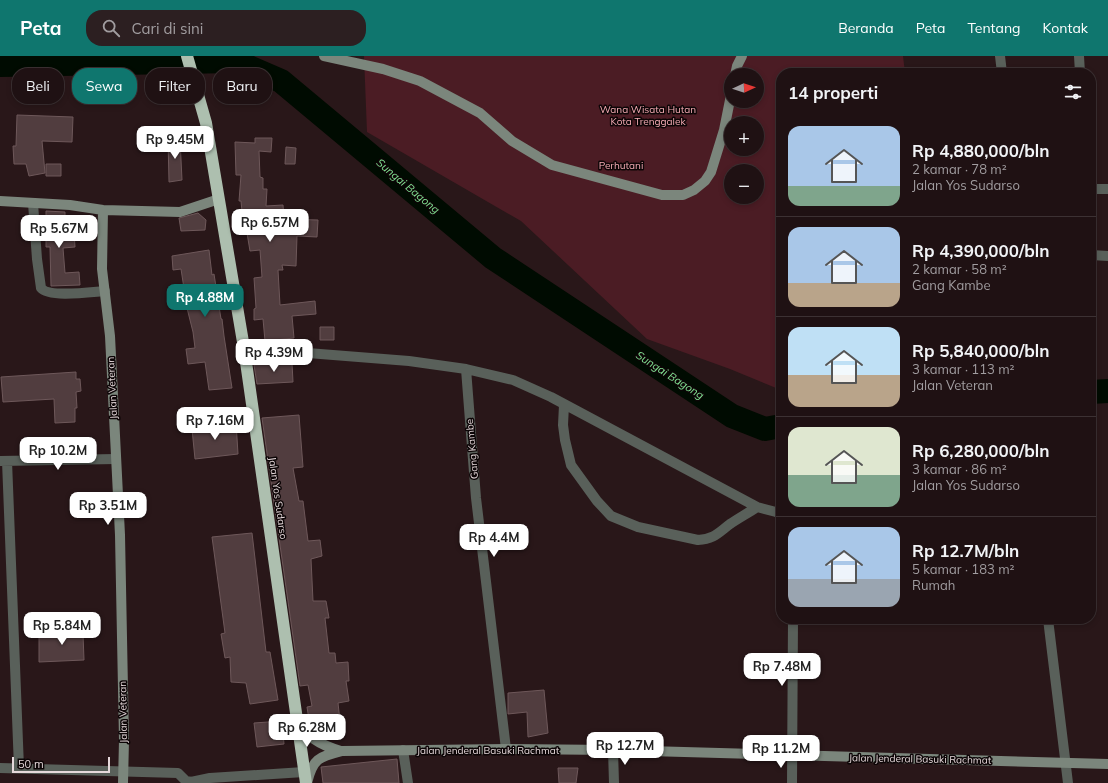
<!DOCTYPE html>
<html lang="id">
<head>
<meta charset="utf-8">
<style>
	:root { --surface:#1f1113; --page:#2c1f21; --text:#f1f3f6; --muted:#a19da0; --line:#3c3133; --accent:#0f766e }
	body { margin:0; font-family:Mulish,sans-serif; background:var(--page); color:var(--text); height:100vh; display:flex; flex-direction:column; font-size:15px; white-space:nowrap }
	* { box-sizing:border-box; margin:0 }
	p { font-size:13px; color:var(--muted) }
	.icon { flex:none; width:22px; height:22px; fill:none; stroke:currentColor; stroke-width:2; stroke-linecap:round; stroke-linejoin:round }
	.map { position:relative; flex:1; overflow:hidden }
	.details { position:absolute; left:776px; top:12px; width:320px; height:556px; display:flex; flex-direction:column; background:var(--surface); border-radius:16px; box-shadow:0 2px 6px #0003,0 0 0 1px var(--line) }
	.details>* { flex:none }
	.guide { position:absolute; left:12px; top:12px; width:380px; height:36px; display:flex; gap:8px }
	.needle { width:26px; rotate:87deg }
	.fabs { position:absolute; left:724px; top:12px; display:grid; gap:8px }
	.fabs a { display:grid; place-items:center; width:40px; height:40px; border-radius:50%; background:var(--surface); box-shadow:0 2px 6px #0003,0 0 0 1px var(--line); font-size:20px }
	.scale { position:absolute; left:12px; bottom:10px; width:98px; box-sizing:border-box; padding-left:4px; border:2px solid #e6d9db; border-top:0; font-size:11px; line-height:14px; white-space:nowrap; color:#e6d9db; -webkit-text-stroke:3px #0c0506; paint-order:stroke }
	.price { position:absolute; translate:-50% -34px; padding:0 9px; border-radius:8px; background:#fff; color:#222; font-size:13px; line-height:26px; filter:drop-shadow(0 1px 2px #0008) }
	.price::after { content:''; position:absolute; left:50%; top:24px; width:12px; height:9px; margin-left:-6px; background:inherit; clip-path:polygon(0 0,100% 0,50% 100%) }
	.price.selected { background:var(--accent); color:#fff }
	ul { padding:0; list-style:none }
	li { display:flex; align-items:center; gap:12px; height:100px; padding:0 12px }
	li+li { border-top:1px solid var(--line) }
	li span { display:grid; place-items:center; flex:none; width:112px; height:80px; border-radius:12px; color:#555 }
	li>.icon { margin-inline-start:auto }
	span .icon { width:48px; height:48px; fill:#fffc; stroke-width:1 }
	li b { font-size:17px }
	h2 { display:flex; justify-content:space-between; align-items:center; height:48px; padding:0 12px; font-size:17px }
	.chip { padding:0 14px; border-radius:16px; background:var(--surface); box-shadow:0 2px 6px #0003,0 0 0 1px var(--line); font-size:14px; line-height:36px }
	.chip.selected { background:var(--accent); color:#fff }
	header { display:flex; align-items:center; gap:24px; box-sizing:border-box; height:56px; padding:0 20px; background:var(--accent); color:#fff }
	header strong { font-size:19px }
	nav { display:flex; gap:22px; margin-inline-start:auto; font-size:14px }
	.search { width:280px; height:36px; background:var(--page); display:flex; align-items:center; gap:10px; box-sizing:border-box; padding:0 14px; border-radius:16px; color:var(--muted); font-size:15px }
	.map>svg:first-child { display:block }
	.green { fill:#4b1c24; fill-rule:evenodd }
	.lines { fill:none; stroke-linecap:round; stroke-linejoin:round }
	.river { stroke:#000b01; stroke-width:24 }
	.building { fill:#513d3f; stroke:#6e585a }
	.street { stroke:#59605a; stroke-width:10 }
	.secondary { stroke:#7b867c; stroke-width:10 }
	.highway { stroke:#adbfaf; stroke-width:12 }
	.labels { text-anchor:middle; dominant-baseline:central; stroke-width:3; stroke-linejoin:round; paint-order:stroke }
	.park-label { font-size:10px; fill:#f7adb6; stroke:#0c0506 }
	.street-label { font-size:10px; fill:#e6d9db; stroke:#0c0506 }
	.water-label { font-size:11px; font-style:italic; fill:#82e393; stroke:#0c0506 }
</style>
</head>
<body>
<header>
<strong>Peta</strong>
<div class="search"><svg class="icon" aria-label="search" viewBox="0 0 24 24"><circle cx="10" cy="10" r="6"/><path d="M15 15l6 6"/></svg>Cari di sini</div>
<nav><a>Beranda</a><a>Peta</a><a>Tentang</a><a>Kontak</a></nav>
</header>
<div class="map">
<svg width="1108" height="727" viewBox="0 0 1108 727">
	<rect width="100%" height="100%" fill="#291719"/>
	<path class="green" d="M 364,0 L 903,0 L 905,17 L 781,17 L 781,334 L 730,313 L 647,283 L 521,165 L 367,76 ZM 731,19 L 757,19 L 757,45 L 731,45 ZM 731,67 L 757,67 L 757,93 L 731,93 ZM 731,115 L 757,115 L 757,141 L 731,141 Z"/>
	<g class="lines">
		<path class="river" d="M 0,9 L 235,5 L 281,25 L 493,202 L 732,360 L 765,373 L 781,370
			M 1091,336 L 1108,335"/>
	</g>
	<path class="building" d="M 17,59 L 73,61 L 72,86 L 42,85 L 45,117 L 29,120 L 26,108 L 14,108 L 13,90 L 16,90 Z
		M 168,82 L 180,83 L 182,124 L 169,126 Z
		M 255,82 L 272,82 L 271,96 L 259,95 L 260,121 L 263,122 L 263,133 L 267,133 L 266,150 L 283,149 L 284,163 L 318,164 L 317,181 L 297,180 L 296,210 L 282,209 L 283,214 L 278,214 L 280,249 L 315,245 L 316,258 L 292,260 L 294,282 L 265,285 L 263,263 L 254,264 L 254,253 L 256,252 L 254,222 L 262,221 L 260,194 L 250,195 L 245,165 L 243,166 L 241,145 L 239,145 L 241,119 L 236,119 L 235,86 L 255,87 Z
		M 286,91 L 296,92 L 295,108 L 285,108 Z
		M 46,108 L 61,108 L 61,120 L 46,120 Z
		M 46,155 L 65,156 L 65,177 L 74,176 L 75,191 L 63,192 L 65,217 L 79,216 L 80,229 L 51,230 L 50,191 L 46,191 Z
		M 198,157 L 206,164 L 205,174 L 181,175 L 179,162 Z
		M 209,194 L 212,219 L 214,218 L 221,263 L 222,263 L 224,280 L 232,332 L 209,334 L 205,306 L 188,308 L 186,293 L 195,292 L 193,276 L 187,252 L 181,213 L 173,214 L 172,200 Z
		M 320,271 L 334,271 L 334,284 L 320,284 Z
		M 292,307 L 293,326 L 257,328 L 254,309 Z
		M 76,316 L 76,323 L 80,323 L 81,335 L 76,336 L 77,352 L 75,352 L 75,366 L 55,367 L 54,343 L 3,346 L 1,321 Z
		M 299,359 L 303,411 L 293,412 L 299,445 L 303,445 L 308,485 L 320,484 L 322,500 L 311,503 L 313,545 L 326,545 L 329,562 L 325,562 L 329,597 L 335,597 L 336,607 L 348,606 L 349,625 L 346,625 L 349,645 L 338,647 L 340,665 L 310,670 L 307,651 L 312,650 L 308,629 L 300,630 L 262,362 Z
		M 236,366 L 238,398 L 195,403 L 192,373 Z
		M 252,477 L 266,596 L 270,596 L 278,644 L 250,648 L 246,627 L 231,626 L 230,601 L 225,602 L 221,578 L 225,577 L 212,481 Z
		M 78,573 L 78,578 L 83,578 L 84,604 L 39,606 L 39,579 L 56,578 L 56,574 Z
		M 544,634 L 548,677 L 528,681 L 527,656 L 508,658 L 508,637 Z
		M 282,665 L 284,688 L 257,691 L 254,667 Z
		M 397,703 L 399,727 L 323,727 L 321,711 Z
		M 558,712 L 578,712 L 576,727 L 559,727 Z"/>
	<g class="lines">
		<path class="street" d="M 1000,0 L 1002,17
			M 1079,0 L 1080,17
			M 1091,133 L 1108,133
			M 33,147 L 37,203 L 41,232 C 49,242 91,236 105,235
			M 1091,199 L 1108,200
			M 244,292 L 409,305 L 466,313 L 513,324 L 551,341 L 757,451 C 748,457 739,462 730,468 C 718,477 714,483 698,484 L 638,471 L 611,460 L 597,445 L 571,409 L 565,384 L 563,369 L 564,349
			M 466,313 L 476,442 L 506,693
			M 0,405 L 116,403
			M 7,405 L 19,712
			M 757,451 L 776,456 L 781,459
			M 1048,563 L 1068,727
			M 403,694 L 408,727
			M 613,694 L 614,727
			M 0,712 L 178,717 L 186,725 L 191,726 L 210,722 L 304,716
			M 792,727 L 793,563"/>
		<path class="secondary" d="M 324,0 L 383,13 L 420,25 L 480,57 L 512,85 L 552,109 L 662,139 L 683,139 L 694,134 L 705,125 L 711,116 L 724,74 L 731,39
			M 735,19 L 737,10 L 742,0
			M 0,145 L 70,149 L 103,154 L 180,156 L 219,143
			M 103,154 L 102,213 L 110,280 L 120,479 L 124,684 L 123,727
			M 299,665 C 306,682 323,690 341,695
			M 307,727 C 313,702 319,701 342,695 L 506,693 L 613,694 L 1108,708"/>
		<path class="highway" d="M 187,0 L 206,67 L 244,292 L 306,727"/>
	</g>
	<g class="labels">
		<g class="park-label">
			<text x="648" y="53">Wana Wisata Hutan<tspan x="648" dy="12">Kota Trenggalek</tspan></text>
			<text x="621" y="109">Perhutani</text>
		</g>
		<g class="street-label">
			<text transform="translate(112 332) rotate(-93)">Jalan Veteran</text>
			<text transform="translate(472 393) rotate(-95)">Gang Kambe</text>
			<text transform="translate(278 442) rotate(82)">Jalan Yos Sudarso</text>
			<text transform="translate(123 656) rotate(-91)">Jalan Veteran</text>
			<text x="488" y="694">Jalan Jenderal Basuki Rachmat</text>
			<text transform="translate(920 703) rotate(1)">Jalan Jenderal Basuki Rachmat</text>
		</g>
		<g class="water-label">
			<text transform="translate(408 130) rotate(40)">Sungai Bagong</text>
			<text transform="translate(670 319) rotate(33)">Sungai Bagong</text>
		</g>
	</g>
</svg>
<div class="fabs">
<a><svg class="needle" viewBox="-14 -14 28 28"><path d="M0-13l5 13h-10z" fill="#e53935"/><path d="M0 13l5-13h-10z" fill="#a19da0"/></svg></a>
<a>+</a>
<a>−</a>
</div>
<div class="scale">50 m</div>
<b class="price" style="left:175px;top:104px">Rp 9.45M</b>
<b class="price" style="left:270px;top:187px">Rp 6.57M</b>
<b class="price" style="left:59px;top:193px">Rp 5.67M</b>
<b class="price selected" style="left:205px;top:262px">Rp 4.88M</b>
<b class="price" style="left:274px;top:317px">Rp 4.39M</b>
<b class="price" style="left:215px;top:385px">Rp 7.16M</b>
<b class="price" style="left:58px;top:415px">Rp 10.2M</b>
<b class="price" style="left:108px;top:470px">Rp 3.51M</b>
<b class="price" style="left:494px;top:502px">Rp 4.4M</b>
<b class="price" style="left:62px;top:590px">Rp 5.84M</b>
<b class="price" style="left:782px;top:631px">Rp 7.48M</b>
<b class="price" style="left:307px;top:692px">Rp 6.28M</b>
<b class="price" style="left:625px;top:710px">Rp 12.7M</b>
<b class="price" style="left:781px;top:713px">Rp 11.2M</b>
<div class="guide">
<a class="chip">Beli</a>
<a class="chip selected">Sewa</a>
<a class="chip">Filter</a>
<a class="chip">Baru</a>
</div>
<section class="details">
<h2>14 properti<svg class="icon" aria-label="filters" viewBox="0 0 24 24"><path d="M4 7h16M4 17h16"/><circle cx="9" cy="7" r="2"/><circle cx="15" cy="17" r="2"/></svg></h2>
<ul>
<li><span style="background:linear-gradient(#a9c7e8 75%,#7fa58c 0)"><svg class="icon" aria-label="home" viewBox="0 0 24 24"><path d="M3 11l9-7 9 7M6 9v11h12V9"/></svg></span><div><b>Rp 4,880,000/bln</b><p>2 kamar · 78 m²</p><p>Jalan Yos Sudarso</p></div></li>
<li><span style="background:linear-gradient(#a9c7e8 70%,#b9a48a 0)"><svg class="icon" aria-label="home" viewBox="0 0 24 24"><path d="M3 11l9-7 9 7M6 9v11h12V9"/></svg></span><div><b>Rp 4,390,000/bln</b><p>2 kamar · 58 m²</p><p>Gang Kambe</p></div></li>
<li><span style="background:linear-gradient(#bfe0f5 60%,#b9a48a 0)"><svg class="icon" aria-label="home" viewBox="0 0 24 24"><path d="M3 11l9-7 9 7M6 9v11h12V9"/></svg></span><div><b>Rp 5,840,000/bln</b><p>3 kamar · 113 m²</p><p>Jalan Veteran</p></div></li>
<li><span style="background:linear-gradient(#dfe7d0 60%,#7fa58c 0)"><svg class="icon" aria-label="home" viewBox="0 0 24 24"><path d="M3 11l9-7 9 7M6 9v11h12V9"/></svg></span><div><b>Rp 6,280,000/bln</b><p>3 kamar · 86 m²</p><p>Jalan Yos Sudarso</p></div></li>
<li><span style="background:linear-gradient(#a9c7e8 65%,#9aa5b1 0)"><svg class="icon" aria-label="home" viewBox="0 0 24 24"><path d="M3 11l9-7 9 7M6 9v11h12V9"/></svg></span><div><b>Rp 12.7M/bln</b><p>5 kamar · 183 m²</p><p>Rumah</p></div></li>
</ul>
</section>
</div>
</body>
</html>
